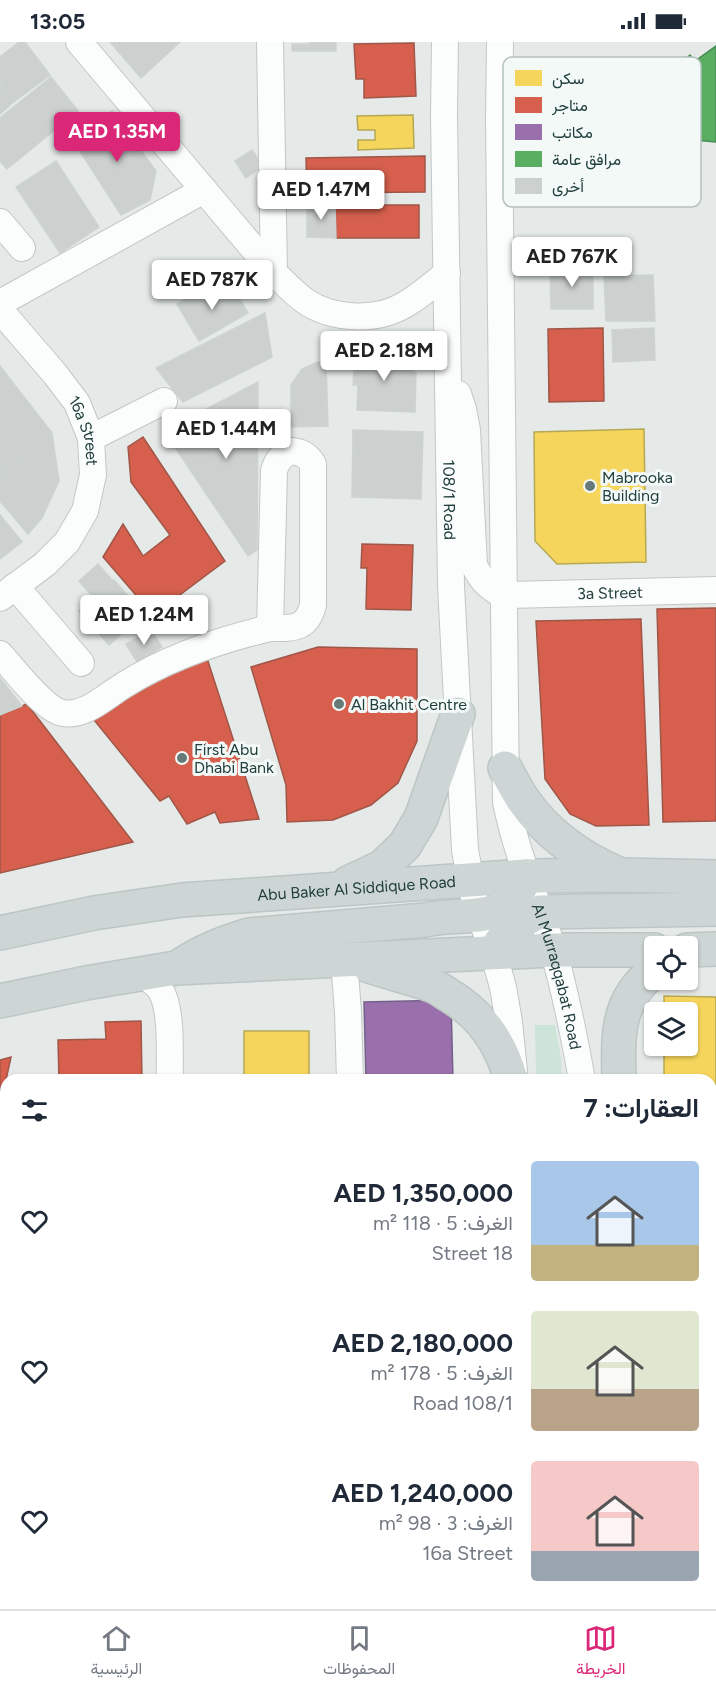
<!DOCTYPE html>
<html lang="ar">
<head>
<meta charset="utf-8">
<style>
	:root { --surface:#fff; --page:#f2f2f3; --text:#1f2937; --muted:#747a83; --line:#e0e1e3; --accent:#db2777 }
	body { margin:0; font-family:Figtree,Vazirmatn,sans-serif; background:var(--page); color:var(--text); direction:rtl; height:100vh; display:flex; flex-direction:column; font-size:22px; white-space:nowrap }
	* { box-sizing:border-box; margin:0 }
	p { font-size:20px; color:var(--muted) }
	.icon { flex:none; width:33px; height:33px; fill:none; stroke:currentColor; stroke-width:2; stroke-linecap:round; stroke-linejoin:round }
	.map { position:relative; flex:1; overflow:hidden; direction:ltr }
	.drawer { position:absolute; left:0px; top:1032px; width:717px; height:536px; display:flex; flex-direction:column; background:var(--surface); border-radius:18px 18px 0 0; box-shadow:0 2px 4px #0004; direction:rtl }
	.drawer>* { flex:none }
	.buttons { position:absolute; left:644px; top:894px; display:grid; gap:12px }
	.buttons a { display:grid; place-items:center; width:54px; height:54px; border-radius:6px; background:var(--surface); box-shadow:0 2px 4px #0004; font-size:30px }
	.price { position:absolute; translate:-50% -51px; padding:0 14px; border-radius:6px; background:#fff; color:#222; font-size:20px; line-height:39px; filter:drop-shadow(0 2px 3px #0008) }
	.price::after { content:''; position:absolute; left:50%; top:36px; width:18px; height:14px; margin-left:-9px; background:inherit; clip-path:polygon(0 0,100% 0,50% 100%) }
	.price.current { background:var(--accent); color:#fff }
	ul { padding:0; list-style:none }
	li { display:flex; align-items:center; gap:18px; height:150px; padding:0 18px }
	li span { display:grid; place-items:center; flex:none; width:168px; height:120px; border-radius:6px; color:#555 }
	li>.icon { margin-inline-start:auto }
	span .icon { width:72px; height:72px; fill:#fffc; stroke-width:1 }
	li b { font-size:26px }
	h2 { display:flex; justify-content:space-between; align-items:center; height:72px; padding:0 18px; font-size:26px }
	.status { display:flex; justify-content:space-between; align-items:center; height:42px; padding:0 30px; background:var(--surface); direction:ltr }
	.status svg { height:16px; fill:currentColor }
	.tabs { display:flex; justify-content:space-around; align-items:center; height:84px; border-top:2px solid var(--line); background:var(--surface); font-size:16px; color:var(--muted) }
	.tabs a { display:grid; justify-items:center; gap:3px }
	.tabs .current { color:var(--accent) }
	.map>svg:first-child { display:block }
	.green { fill:#cde4d8 }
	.homes { fill:#f6d55c; stroke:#b6a853; stroke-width:1.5 }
	.shops { fill:#d6604d; stroke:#a05648; stroke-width:1.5 }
	.offices { fill:#9970ab; stroke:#75618a; stroke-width:1.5 }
	.public { fill:#5aae61; stroke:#498d56; stroke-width:1.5 }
	.building { fill:#ccd1d0; stroke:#cdd3d2; stroke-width:1.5 }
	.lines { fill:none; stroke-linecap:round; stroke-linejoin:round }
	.minor-casing { stroke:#c2c7c6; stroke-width:28 }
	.major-casing { stroke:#bcc6c5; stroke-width:36 }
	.minor { stroke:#fbfcfc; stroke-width:26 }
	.major { stroke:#cdd6d5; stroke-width:33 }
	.poi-dot { fill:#667b79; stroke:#f3f9f7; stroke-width:2 }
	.labels { text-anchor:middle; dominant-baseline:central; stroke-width:6; stroke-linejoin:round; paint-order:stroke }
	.street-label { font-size:16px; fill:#213f3d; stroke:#f3f9f7 }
	.poi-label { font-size:16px; fill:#213f3d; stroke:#f3f9f7; text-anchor:start }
	.key { fill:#f3f9f7; stroke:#b4c1bf; stroke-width:1.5 }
	.key-label { font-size:16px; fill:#213f3d }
</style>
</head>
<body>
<div class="status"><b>13:05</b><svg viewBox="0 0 49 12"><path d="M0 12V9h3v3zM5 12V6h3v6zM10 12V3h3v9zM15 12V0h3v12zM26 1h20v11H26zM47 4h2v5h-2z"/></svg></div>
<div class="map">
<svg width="716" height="1567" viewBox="0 0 716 1567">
	<rect width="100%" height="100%" fill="#e5eae9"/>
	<path class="green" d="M 535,983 L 555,983 L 561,1016 L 562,1038 L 536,1038 Z"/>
	<path class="homes" d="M 413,73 L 414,106 L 358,108 L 358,98 L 375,98 L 375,88 L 358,88 L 357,74 Z
		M 644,387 L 646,520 L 557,522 L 535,499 L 534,390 Z
		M 664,954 L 716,955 L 716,1101 L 711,1101 L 711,1038 L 664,1038 L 664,1004 L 687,1004 L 687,970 L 664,970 Z
		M 244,989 L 309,989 L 309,1038 L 244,1038 Z"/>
	<path class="shops" d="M 414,1 L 416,54 L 364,56 L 364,37 L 356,37 L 354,2 Z
		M 425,114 L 425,150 L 307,151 L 306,116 Z
		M 335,163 L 419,163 L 419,196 L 336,196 Z
		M 603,286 L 604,359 L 549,360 L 548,287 Z
		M 143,395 L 225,519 L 153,573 L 103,515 L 123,482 L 143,514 L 170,493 L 131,440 L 128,405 Z
		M 362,502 L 413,503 L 411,568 L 366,567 L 367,526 L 361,526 Z
		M 716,566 L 716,779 L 663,780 L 657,567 Z
		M 641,577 L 649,783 L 596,784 L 570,772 L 545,737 L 536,579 Z
		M 318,605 L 417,607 L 417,699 L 398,741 L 371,763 L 333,778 L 287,780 L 286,743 L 251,625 Z
		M 206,613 L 259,777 L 220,781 L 215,770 L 187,782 L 169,754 L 160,759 L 94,678 L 164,629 Z
		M 27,662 L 133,800 L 0,831 L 0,673 Z
		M 141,979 L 142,1038 L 59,1038 L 58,998 L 106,997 L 105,980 Z
		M 11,1015 L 6,1038 L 6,1149 L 0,1149 L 0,1018 Z"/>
	<path class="offices" d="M 451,958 L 453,1038 L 366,1038 L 364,960 Z"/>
	<path class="public" d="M 716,4 L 716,100 L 694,98 L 665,69 L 664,36 L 690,13 L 695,19 Z"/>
	<path class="building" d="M 19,0 L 25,0 L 50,33 L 15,59 L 0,40 L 0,15 Z
		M 110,0 L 180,0 L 141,36 Z
		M 310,0 L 336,0 L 336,9 L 292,9 L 292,2 L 310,2 Z
		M 51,35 L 78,69 L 7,127 L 0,119 L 0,76 Z
		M 0,40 L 15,59 L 0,72 Z
		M 112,69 L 156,129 L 150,158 L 121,173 L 72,97 Z
		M 252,108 L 263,124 L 246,136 L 235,119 Z
		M 56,119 L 99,185 L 60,211 L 16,145 Z
		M 307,163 L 335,163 L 336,196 L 307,195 Z
		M 550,226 L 593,226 L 593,267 L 551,267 Z
		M 653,233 L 655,279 L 606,279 L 604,234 Z
		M 230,241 L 248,271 L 199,299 L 177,262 L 198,250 L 202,257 Z
		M 265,271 L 272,315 L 183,360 L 156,326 Z
		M 654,286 L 655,318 L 613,320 L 612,288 Z
		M 355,308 L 393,309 L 416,331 L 415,370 L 357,368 L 358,343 L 353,343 Z
		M 326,319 L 328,384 L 291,385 L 291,343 L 302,327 L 315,321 Z
		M 0,324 L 52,391 L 0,434 Z
		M 258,340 L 257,508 L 248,514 L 164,389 Z
		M 353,388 L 423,390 L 421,457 L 352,455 Z
		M 52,391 L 59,439 L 42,476 L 28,492 L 0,459 L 0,434 Z
		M 0,473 L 22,500 L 0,517 Z
		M 98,522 L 113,539 L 94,556 L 79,539 Z
		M 114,538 L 152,581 L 139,593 L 131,583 L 109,603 L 79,569 Z
		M 151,588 L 162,605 L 137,620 L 126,602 Z
		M 0,636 L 22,664 L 0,673 Z"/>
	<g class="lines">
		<defs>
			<g id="minor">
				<path d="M 79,0 L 274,231 C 284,240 294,251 305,259 C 333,278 377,280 406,262 C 421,253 434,242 447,231"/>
				<path d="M 270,0 L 274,231"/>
				<path id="s1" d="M 445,0 L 444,73 L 451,544 L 465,808 L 474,856 L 493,910 L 503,945 L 509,980 L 514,1029"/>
				<path id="s2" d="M 500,0 L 499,77 L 506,760 C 516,810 536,856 552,904 C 565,948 574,993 582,1038"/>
				<path d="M 0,180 L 22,206"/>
				<path d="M 0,261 L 204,148"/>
				<path id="s3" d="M 0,268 L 55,332 L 77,361 L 91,396 L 93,433 L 85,469 L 67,500 L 45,522 L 0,556"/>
				<path id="s4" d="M 458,352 L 463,367 L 467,388 L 474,523 C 481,538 489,546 503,553 L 716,548"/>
				<path d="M 91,396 L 164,359"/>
				<path d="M 291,409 C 302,410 307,413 313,422 L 313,563 C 307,588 292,586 270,586 L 274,429 C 277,418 281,414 291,409 Z"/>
				<path d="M 15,544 L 81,621"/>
				<path d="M 0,612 C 14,627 44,668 63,671 C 85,675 106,654 124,643 C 169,615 219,598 270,586"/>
				<path d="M 344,918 L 348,970 L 350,1038"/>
				<path d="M 142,931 C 148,936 155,941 160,947 C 173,968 169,1013 170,1038"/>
				<path d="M 711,1169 L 716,1166"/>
				<path d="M 0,1196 L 6,1196"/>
				<path d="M 0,1253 L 6,1253"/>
				<path d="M 0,1379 L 6,1382"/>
				<path d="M 711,1439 L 716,1440"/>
				<path d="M 0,1482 L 6,1493"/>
				<path d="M 10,1562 L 10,1567"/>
				<path d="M 191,1562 L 191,1567"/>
				<path d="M 248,1562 L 248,1567"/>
				<path d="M 416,1562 L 416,1567"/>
				<path d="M 520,1562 L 520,1567"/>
				<path d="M 593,1562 L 593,1567"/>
				<path d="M 699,1562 L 700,1567"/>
			</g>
			<g id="major">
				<path d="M 505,726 C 511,737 517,749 524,759 C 547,792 580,815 616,831"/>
				<path d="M 348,841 L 382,825 L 405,803 L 421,776 L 458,672"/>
				<path id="s5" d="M 0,891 L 94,871 L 182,858 L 526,834 L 620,833 L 716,835"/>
				<path d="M 496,907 C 508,889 520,878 540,870 L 716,867"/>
				<path d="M 687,908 L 716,907"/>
				<path d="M 183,922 C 204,908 225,900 249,893 L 425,878 C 470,868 504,887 526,834"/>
				<path d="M 369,924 C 390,931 411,936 431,943 C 437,945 442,949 447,952 C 481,972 501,1000 511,1038"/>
				<path d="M 0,959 L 86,941 L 176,926 L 553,908 L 654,908"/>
				<path d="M 619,1038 C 618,994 616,958 654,929"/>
			</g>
		</defs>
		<use href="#minor" class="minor-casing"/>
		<use href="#major" class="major-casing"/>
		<use href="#minor" class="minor"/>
		<use href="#major" class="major"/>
	</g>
	<g class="poi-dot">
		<circle cx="590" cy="444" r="6"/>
		<circle cx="339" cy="662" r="6"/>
		<circle cx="182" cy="716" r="6"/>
	</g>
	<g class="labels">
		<g class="street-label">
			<text stroke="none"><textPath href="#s3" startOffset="150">16a Street</textPath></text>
			<text stroke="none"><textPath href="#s1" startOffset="458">108/1 Road</textPath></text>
			<text stroke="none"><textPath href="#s4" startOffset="322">3a Street</textPath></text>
			<text stroke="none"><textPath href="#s5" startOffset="360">Abu Baker Al Siddique Road</textPath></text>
			<text stroke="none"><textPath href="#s2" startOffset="942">Al Murraqqabat Road</textPath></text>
		</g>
		<g class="poi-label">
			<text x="602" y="435">Mabrooka<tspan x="602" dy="18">Building</tspan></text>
			<text x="351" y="662">Al Bakhit Centre</text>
			<text x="194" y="707">First Abu<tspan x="194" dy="18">Dhabi Bank</tspan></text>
		</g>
	</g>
	<rect x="503" y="15" width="198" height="150" rx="9" class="key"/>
	<rect x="515" y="28" width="27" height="16" fill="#f6d55c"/>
	<rect x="515" y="55" width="27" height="16" fill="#d6604d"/>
	<rect x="515" y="82" width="27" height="16" fill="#9970ab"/>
	<rect x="515" y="109" width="27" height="16" fill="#5aae61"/>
	<rect x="515" y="136" width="27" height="16" fill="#ccd1d0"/>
	<g class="key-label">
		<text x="552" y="42">سكن</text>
		<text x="552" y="69">متاجر</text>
		<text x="552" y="96">مكاتب</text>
		<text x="552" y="123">مرافق عامة</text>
		<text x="552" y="150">أخرى</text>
	</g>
</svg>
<div class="buttons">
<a><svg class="icon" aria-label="locate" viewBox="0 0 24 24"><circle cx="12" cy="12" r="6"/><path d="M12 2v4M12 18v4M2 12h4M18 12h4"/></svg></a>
<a><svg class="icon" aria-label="layers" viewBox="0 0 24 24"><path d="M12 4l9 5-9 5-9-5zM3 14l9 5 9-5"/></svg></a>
</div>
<b class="price current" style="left:117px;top:121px">AED 1.35M</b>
<b class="price" style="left:321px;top:179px">AED 1.47M</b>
<b class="price" style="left:572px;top:246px">AED 767K</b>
<b class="price" style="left:212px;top:269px">AED 787K</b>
<b class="price" style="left:384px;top:340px">AED 2.18M</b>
<b class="price" style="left:226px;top:418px">AED 1.44M</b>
<b class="price" style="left:144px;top:604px">AED 1.24M</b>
<section class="drawer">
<h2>العقارات: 7<svg class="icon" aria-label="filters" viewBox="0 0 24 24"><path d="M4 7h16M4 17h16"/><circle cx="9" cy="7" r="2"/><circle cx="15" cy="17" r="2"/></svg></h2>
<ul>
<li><span style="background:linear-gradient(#a9c7e8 70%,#c2b280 0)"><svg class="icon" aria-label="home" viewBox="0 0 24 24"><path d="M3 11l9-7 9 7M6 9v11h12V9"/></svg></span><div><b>AED 1,350,000</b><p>الغرف: 5 · 118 m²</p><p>18 Street</p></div><svg class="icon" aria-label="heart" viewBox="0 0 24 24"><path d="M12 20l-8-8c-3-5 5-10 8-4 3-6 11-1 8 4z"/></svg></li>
<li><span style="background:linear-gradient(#dfe7d0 65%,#b9a48a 0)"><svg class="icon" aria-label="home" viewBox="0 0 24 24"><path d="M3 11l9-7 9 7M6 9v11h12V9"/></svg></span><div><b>AED 2,180,000</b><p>الغرف: 5 · 178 m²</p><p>108/1 Road</p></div><svg class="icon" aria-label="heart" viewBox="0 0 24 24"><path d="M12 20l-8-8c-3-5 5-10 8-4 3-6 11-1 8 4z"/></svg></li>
<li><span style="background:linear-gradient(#f6c9c9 75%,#9aa5b1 0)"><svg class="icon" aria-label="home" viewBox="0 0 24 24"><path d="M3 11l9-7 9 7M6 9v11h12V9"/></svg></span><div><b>AED 1,240,000</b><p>الغرف: 3 · 98 m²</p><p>16a Street</p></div><svg class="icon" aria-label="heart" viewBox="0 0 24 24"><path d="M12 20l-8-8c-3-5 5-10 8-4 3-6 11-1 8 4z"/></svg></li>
</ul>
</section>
</div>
<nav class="tabs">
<a class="current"><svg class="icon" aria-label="map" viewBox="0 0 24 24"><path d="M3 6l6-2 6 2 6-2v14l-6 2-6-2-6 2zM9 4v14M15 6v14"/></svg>الخريطة</a>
<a><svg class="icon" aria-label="saved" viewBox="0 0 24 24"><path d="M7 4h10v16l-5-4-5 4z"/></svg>المحفوظات</a>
<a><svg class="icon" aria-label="home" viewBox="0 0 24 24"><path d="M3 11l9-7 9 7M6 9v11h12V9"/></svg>الرئيسية</a>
</nav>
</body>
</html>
